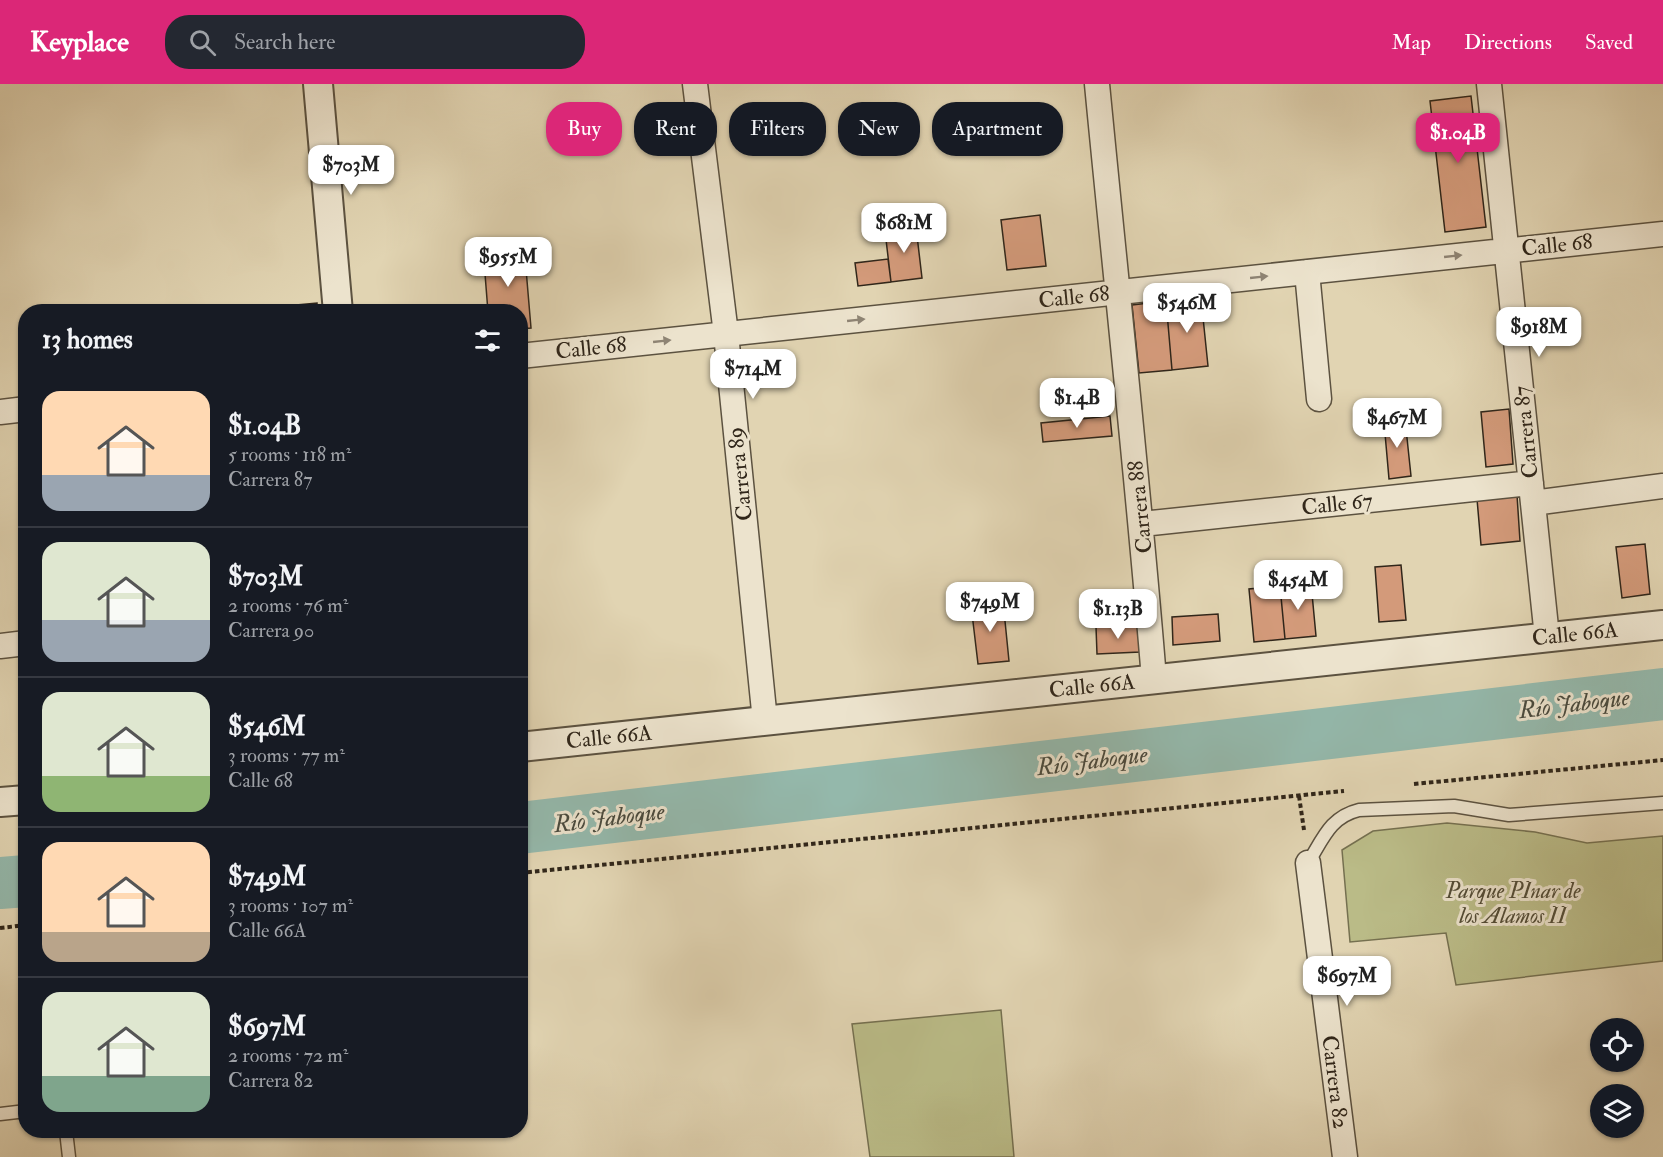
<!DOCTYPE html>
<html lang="en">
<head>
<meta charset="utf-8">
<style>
	:root { --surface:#171b24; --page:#242831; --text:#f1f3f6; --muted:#9ea1a6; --line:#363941; --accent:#db2777 }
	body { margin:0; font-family:"IM FELL Double Pica",serif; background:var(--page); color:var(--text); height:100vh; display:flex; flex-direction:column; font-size:22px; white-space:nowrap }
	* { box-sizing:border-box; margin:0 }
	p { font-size:20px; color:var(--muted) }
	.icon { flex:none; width:33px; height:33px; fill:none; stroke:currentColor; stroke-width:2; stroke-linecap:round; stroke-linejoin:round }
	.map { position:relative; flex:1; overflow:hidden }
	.panel { position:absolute; left:18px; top:220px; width:510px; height:834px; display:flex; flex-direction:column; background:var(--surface); border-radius:24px; box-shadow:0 2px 4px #0004 }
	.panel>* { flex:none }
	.guide { position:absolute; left:546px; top:18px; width:570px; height:54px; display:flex; gap:12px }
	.tools { position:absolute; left:1590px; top:934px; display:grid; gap:12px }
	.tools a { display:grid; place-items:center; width:54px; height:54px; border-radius:50%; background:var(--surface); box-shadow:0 2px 4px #0004; font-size:30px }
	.price { position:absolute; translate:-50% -51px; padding:0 14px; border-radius:12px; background:#fff; color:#222; font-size:20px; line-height:39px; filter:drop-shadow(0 2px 3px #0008) }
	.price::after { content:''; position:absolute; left:50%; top:36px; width:18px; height:14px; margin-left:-9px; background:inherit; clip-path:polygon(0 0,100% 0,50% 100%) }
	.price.active { background:var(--accent); color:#fff }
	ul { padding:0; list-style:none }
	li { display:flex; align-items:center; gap:18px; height:150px; padding:0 24px }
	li+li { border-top:2px solid var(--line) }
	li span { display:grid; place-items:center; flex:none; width:168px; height:120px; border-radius:18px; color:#555 }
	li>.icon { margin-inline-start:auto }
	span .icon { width:72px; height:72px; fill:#fffc; stroke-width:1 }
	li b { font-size:26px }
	h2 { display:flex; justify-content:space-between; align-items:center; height:72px; padding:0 24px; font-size:26px }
	.chip { padding:0 21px; border-radius:24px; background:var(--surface); box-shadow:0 2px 4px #0004; font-size:21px; line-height:54px }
	.chip.active { background:var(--accent); color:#fff }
	header { display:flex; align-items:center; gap:36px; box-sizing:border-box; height:84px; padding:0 30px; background:var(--accent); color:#fff }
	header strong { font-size:28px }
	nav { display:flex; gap:33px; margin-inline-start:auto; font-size:21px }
	.search { width:420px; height:54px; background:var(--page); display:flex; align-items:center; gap:15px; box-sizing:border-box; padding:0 21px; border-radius:24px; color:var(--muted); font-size:22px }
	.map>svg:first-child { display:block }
	.green { fill:#babb87; stroke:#757050; stroke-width:1.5 }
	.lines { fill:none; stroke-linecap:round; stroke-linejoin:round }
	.river { stroke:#94b8ab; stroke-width:52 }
	.building { fill:#d39a7a; stroke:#30261a; stroke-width:1.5 }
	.service-casing { stroke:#5c5240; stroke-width:15 }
	.minor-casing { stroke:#5c5240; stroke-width:27 }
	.tertiary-casing { stroke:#5c5240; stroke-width:32 }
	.path { stroke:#30261a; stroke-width:4; stroke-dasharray:4.5 3; stroke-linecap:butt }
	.service { stroke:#ece3cd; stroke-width:12 }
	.minor { stroke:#ece3cd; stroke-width:24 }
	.tertiary { stroke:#ece3cd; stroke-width:28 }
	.oneway { fill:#8e8474 }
	.labels { text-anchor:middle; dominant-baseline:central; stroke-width:6; stroke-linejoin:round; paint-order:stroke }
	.street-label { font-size:22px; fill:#30261a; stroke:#ece3cd }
	.park-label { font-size:22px; font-style:italic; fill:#524b35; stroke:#ece3cd }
	.water-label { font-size:24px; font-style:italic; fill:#494a3e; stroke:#ece3cd }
</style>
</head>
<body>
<header>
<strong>Keyplace</strong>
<div class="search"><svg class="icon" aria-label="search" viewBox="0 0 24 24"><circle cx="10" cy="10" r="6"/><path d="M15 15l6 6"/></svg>Search here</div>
<nav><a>Map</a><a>Directions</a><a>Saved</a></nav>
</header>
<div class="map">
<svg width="1663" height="1073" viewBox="0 0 1663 1073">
	<rect width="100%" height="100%" fill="#e1d4b2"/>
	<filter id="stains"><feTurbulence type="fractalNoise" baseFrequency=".00333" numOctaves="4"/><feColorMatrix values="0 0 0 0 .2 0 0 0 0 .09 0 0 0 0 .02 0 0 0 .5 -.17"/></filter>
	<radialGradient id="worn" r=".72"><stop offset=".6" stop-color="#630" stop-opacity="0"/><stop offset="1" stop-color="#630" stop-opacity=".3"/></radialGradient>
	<path class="green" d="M 1447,739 L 1535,748 L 1587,759 L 1663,752 L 1663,877 L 1456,901 L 1446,849 L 1350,858 L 1342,766 L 1373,747 Z
		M 1001,926 L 1014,1073 L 870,1073 L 852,940 Z"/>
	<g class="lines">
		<path class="river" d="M 520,744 L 1663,610
			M 0,799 L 26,797"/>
	</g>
	<path class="building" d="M 1471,12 L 1486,143 L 1445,148 L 1430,17 Z
		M 1040,131 L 1046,182 L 1007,186 L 1001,136 Z
		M 916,143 L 922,194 L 891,198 L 885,147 Z
		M 525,173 L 531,244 L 520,245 L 520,228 L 488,228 L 484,177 Z
		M 888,175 L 891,198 L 858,202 L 855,179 Z
		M 1201,214 L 1208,282 L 1172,286 L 1166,217 Z
		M 1166,217 L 1172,286 L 1139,289 L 1132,221 Z
		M 317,219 L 317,228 L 265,228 L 264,224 Z
		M 1509,325 L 1513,380 L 1486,383 L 1481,328 Z
		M 1110,332 L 1112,352 L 1043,358 L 1041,339 Z
		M 1405,335 L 1411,392 L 1389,395 L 1384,338 Z
		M 1517,411 L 1520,457 L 1481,461 L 1477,415 Z
		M 1645,460 L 1650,510 L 1622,514 L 1616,463 Z
		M 1401,481 L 1406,536 L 1379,538 L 1375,483 Z
		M 1311,499 L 1316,552 L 1285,555 L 1280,502 Z
		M 1280,502 L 1285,555 L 1254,558 L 1249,505 Z
		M 1003,517 L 1009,577 L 978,580 L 971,521 Z
		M 1218,530 L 1220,557 L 1173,561 L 1172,533 Z
		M 1138,541 L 1140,568 L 1097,570 L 1096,543 Z"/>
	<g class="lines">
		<defs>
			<path id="service" d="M 1308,779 C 1323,755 1330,733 1359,726 L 1454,722 L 1509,731 L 1663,719
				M 0,1030 L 26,1027
				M 66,1047 L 69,1073"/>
			<path id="minor" d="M 695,0 L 726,250 L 765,637
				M 1097,0 C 1116,198 1138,396 1154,595
				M 1489,0 L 1547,553
				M 1307,188 L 1319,315
				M 520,272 L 1663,150
				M 0,328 L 26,325
				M 1533,419 L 1663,402
				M 1142,440 L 1531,399
				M 0,562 L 26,559
				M 1308,779 L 1345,1073"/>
			<path id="tertiary" d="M 318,0 L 338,228
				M 520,663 L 1663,541
				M 0,718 L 26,716"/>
		</defs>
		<use href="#service" class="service-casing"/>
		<use href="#minor" class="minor-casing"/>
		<use href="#tertiary" class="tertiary-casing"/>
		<path class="path" d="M 1414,700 L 1663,676
			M 1299,712 L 1304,746
			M 520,789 L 1344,707
			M 0,844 L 26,841"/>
		<use href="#service" class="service"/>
		<use href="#minor" class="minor"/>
		<use href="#tertiary" class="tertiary"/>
	</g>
	<defs><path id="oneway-solid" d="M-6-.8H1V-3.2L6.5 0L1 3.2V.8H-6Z" transform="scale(1.5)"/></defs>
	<g class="oneway">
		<use href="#oneway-solid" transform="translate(1453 172) rotate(-6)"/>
		<use href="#oneway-solid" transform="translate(1259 193) rotate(-6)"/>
		<use href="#oneway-solid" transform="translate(856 236) rotate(-6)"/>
		<use href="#oneway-solid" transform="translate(662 257) rotate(-6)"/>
	</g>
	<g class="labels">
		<g class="street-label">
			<text transform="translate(1557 161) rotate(-6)">Calle 68</text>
			<text transform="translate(1074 213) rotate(-6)">Calle 68</text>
			<text transform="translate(591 264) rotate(-6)">Calle 68</text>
			<text transform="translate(1526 348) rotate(-96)">Carrera 87</text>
			<text transform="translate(740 390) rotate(-96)">Carrera 89</text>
			<text transform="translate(1337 420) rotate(-6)">Calle 67</text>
			<text transform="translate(1140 423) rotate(-96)">Carrera 88</text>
			<text transform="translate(1575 550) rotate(-6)">Calle 66A</text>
			<text transform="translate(1092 602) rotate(-6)">Calle 66A</text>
			<text transform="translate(609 653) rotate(-6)">Calle 66A</text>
			<text transform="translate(1335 998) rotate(83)">Carrera 82</text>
		</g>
		<g class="park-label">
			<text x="1513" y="807">Parque PInar de<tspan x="1513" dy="25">los Alamos II</tspan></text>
		</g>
		<g class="water-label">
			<text transform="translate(1574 620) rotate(-7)">Río Jaboque</text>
			<text transform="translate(1092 677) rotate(-7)">Río Jaboque</text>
			<text transform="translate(609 734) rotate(-7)">Río Jaboque</text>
		</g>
	</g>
	<rect width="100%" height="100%" filter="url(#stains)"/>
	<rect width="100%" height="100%" fill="url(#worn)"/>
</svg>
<div class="tools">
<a><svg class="icon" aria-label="locate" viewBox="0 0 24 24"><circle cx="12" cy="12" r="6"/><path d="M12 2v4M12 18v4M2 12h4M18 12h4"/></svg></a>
<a><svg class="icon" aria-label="layers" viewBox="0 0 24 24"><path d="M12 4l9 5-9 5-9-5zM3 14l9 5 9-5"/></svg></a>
</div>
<b class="price active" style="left:1458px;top:80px">$1.04B</b>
<b class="price" style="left:351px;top:112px">$703M</b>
<b class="price" style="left:904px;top:170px">$681M</b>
<b class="price" style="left:508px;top:204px">$955M</b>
<b class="price" style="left:1187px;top:250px">$546M</b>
<b class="price" style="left:1539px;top:274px">$918M</b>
<b class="price" style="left:753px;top:316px">$714M</b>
<b class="price" style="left:1077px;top:345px">$1.4B</b>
<b class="price" style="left:1397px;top:365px">$467M</b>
<b class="price" style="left:1298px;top:527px">$454M</b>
<b class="price" style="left:990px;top:549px">$749M</b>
<b class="price" style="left:1118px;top:556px">$1.13B</b>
<b class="price" style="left:1347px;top:923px">$697M</b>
<div class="guide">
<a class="chip active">Buy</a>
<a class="chip">Rent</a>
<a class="chip">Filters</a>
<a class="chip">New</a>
<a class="chip">Apartment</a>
</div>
<section class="panel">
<h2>13 homes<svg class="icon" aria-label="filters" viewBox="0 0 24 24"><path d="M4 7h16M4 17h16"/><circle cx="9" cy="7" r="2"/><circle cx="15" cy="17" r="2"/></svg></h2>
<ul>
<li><span style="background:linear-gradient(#ffd9b3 70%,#9aa5b1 0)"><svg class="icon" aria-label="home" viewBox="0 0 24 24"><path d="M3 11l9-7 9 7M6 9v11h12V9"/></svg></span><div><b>$1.04B</b><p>5 rooms · 118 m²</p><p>Carrera 87</p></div></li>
<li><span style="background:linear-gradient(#dfe7d0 65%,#9aa5b1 0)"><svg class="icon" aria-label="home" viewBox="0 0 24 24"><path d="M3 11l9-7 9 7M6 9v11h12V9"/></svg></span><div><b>$703M</b><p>2 rooms · 76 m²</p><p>Carrera 90</p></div></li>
<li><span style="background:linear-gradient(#dfe7d0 70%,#8fb573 0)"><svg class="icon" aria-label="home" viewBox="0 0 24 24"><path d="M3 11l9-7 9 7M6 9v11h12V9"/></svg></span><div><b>$546M</b><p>3 rooms · 77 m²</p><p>Calle 68</p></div></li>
<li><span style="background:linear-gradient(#ffd9b3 75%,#b9a48a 0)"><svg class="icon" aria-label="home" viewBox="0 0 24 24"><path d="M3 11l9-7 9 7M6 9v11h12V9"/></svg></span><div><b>$749M</b><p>3 rooms · 107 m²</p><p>Calle 66A</p></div></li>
<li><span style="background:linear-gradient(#dfe7d0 70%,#7fa58c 0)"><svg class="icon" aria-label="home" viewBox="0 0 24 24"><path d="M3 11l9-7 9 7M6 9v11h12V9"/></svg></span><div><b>$697M</b><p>2 rooms · 72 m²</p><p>Carrera 82</p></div></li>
</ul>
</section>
</div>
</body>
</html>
